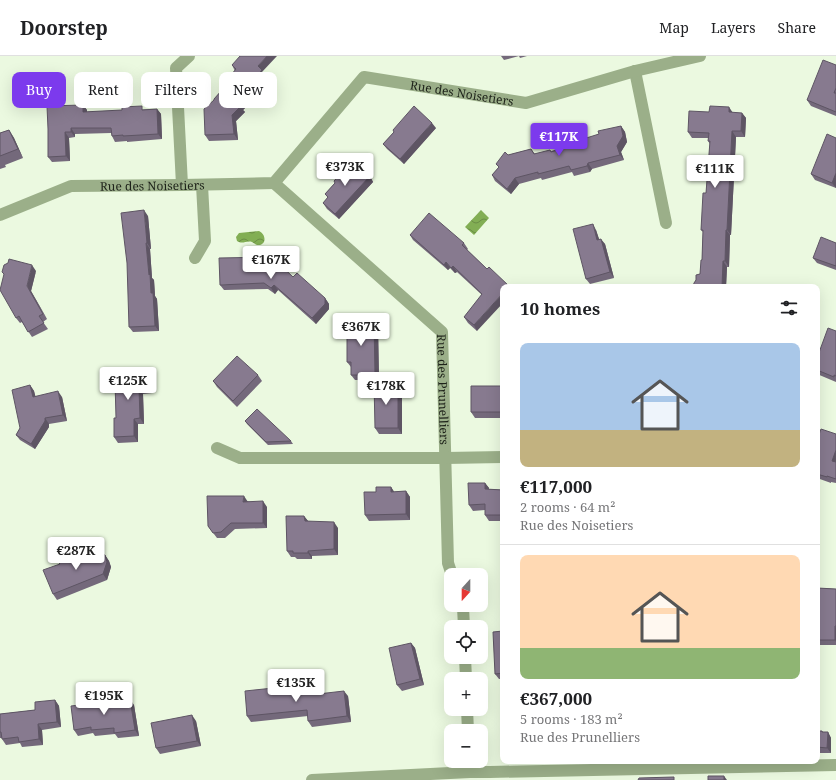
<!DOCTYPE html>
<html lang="en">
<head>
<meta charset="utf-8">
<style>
	:root { --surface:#fff; --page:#f2f2f2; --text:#202124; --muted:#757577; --line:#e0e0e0; --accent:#7c3aed }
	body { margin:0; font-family:"Noto Serif",serif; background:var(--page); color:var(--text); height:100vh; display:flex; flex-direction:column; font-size:15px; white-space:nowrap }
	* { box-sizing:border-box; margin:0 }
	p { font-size:13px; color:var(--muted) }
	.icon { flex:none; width:22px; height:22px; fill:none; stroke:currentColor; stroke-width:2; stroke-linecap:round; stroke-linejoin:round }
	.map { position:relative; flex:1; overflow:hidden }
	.drawer { position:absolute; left:500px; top:228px; width:320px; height:480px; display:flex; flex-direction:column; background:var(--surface); border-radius:8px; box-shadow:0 4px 16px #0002 }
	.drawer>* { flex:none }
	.hud { position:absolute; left:12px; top:16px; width:380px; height:36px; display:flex; gap:8px }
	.needle { width:26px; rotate:201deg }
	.controls { position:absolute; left:444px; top:512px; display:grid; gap:8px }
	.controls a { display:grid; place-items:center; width:44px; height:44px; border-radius:8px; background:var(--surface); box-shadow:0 4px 16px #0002; font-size:20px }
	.price { position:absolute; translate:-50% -34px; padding:0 9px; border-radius:4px; background:#fff; color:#222; font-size:13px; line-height:26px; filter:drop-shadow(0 1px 2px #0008) }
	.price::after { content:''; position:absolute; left:50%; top:24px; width:12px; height:9px; margin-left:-6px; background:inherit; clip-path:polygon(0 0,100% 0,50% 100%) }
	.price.active { background:var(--accent); color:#fff }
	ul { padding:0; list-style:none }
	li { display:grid; align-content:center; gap:8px; height:212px; padding:0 20px }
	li+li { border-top:1px solid var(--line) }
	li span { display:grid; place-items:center; height:124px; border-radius:8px; color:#555 }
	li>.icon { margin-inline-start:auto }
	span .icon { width:72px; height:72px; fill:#fffc; stroke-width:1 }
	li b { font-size:17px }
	h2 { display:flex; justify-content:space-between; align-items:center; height:48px; padding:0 20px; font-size:17px }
	.chip { padding:0 14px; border-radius:8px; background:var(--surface); box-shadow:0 4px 16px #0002; font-size:14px; line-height:36px }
	.chip.active { background:var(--accent); color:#fff }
	header { display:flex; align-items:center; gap:24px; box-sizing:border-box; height:56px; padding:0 20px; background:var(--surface); border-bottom:1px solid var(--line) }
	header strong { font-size:19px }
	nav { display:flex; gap:22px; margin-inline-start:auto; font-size:14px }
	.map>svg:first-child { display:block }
	.water { fill:url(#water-waves) }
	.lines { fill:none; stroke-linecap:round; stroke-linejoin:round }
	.minor { stroke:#9baf89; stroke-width:12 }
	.wall { fill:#74697b }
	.shaded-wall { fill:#5e5564 }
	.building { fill:#877a8f; stroke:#5e5564 }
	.labels { text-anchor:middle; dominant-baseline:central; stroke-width:3.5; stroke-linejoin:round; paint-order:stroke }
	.street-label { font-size:12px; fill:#1d2219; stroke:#ebf9e0 }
</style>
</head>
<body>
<header>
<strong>Doorstep</strong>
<nav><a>Map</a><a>Layers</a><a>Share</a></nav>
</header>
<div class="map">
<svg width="836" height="724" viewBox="0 0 836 724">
	<defs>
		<pattern id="water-waves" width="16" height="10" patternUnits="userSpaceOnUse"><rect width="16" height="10" fill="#82ae54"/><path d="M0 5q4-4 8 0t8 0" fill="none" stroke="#6a8d45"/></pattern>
	</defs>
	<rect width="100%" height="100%" fill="#ebf9e0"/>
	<path class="water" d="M 481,154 L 489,162 L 474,179 L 465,171 Z
		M 259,175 C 266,178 267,189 258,189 C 256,189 254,187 252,186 C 246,184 243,189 237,185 L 236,181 L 239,177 Z"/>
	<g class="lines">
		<g class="minor">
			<path d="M 635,15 L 666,167"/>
			<path id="s1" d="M 274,127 L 442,276 L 448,507 L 452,519"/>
			<path d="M 182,129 L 176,12 L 189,0"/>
			<path id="s2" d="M 0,159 L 71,130 L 182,129 L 274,127 L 364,21 L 526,47 L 635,15 L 700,0"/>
			<path d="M 195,202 L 205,185 L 202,129"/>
			<path d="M 217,392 L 240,402 L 446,402 L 503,401"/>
			<path d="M 462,549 L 463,551 L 464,571"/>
			<path d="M 465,601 L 466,623"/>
			<path d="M 467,653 L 468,675"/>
			<path d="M 312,724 L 470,716 L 490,716 L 836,709"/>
		</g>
	</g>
	<path class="wall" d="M 501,0 L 519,0 L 504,4 Z
		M 519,0 L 527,0 L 520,2 Z
		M 232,9 L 262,16 L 266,20 L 251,36 L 255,42 L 243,54 L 245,56 L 236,65 L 238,84 L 209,85 L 205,79 L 214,44 L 221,35 L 220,32 L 235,15 Z
		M 836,9 L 836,60 L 811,50 L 807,44 Z
		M 83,49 L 87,54 L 87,56 L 157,53 L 161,58 L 162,83 L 127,86 L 127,85 L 115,86 L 112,80 L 111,77 L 75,78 L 75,81 L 69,82 L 70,105 L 52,106 L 48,101 L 48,73 Z
		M 709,56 L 742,57 L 746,62 L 745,81 L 736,81 L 731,179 L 730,179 L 729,211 L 727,211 L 726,231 L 693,231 L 696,224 L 700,218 L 702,204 L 703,176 L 701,174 L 706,137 L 710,88 L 708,85 L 708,82 L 692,82 L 688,76 Z
		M 621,70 L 625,76 L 627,86 L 621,96 L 624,104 L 592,113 L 590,116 L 574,120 L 572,116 L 542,124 L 541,122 L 519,128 L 511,138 L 495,125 L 492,119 L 499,111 L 496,108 L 508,99 L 531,93 L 535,98 L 551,95 L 580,87 Z
		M 436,72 L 404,108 L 387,93 L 383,88 L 394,76 L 393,74 Z
		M 9,74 L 14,82 L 23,102 L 5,109 L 6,111 L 0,113 L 0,77 Z
		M 836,82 L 836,132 L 815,124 L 811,118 Z
		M 370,120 L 373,126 L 339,163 L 327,153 L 323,147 L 328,142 L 325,138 L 335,127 Z
		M 148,160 L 151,193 L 150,193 L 152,222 L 154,224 L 155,240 L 157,243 L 159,275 L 133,276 L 129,271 Z
		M 596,174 L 599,183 L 605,188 L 614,222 L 590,228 L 586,223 Z
		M 410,179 L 464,187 L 468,193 L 467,194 L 487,213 L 477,275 L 468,267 L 464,261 L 482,239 L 457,216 L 455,217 L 450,212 L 448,214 L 413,184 Z
		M 836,187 L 836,214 L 817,207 L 813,202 Z
		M 36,215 L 31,235 L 47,263 L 43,266 L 48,273 L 32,281 L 22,266 L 20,267 L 16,262 Z
		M 293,221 L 325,242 L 329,248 L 329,253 L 316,268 L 278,234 L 275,238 L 268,233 L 224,234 L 220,229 Z
		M 374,265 L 378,270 L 379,324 L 355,324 L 351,319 L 351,311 L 347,306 Z
		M 836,275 L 836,326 L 817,318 L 817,302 Z
		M 148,315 L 152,320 L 152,337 L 143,338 L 144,368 L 138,368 L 138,386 L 118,387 L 114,381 L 116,362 L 117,325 Z
		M 258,319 L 262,325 L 237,351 L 217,331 L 213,325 Z
		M 30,329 L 34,335 L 35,340 L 62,341 L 67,365 L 49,368 L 49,371 L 35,393 L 20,384 L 16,379 L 20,372 Z
		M 503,330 L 503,362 L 475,362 L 471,356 Z
		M 396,332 L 396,336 L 398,336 L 402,342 L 402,378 L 379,378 L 375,372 Z
		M 245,365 L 291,385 L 293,388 L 268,389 L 247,368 Z
		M 836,378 L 836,427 L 831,426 L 831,427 L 817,422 L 817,384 Z
		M 485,427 L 489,432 L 489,433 L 503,434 L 503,465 L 489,465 L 485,459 L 485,454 L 473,455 L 469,449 Z
		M 391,431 L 394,436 L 406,435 L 410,441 L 410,464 L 369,465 L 365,459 L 376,436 Z
		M 247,445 L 267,451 L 267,472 L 235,473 L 225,482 L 217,482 L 208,470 Z
		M 304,460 L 308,465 L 338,472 L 338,499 L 312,500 L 312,503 L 297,503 L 295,501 L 291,501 L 287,495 Z
		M 105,499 L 109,505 L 111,511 L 107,524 L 57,544 L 53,538 L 60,508 Z
		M 817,532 L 836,533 L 836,589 L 817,589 Z
		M 503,575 L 503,623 L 499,623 L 495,618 Z
		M 411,587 L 415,592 L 424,629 L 402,635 L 397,629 Z
		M 283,631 L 286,635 L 322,637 L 348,640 L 351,666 L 312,671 L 308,665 L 308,660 L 251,666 L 247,660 Z
		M 55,644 L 59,650 L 61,671 L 42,674 L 43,689 L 22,691 L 20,687 L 6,689 L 2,683 L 2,682 L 0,682 L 0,658 L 35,654 Z
		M 126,644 L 134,649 L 139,680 L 118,682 L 115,678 L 95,680 L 93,677 L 78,680 L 74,674 Z
		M 196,665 L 201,690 L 160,698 L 156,692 Z
		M 817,675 L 822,675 L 823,676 L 828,676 L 831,682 L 831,697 L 817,697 Z"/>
	<path class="shaded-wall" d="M 267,0 L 277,0 L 262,16 L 266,20 L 250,37 L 246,32 L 258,10 Z
		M 251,36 L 255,42 L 243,54 L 245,56 L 236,65 L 238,84 L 234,78 L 232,59 L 239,48 Z
		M 83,49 L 87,54 L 87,62 L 83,56 Z
		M 729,51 L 733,57 L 729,56 Z
		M 157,53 L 161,58 L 162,83 L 158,78 Z
		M 742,57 L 746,62 L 745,81 L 741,75 Z
		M 432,67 L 436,72 L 404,108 L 400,103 Z
		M 621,70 L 625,76 L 627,86 L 621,96 L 624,104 L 620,99 L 617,90 Z
		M 71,72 L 75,78 L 75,81 L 71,76 Z
		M 9,74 L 14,82 L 23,102 L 18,93 Z
		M 732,75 L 736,81 L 731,179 L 727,174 Z
		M 65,76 L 69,82 L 70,105 L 66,100 Z
		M 588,107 L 592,113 L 590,116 L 587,110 Z
		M 836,117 L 836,132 L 832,127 Z
		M 370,120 L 373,126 L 339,163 L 335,158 Z
		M 515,122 L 519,128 L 511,138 L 507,133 Z
		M 144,154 L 148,160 L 151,193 L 147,187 Z
		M 593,168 L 596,174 L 601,189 L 597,184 Z
		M 726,174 L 730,179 L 729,211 L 725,205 Z
		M 601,183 L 605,188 L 614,222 L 610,216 Z
		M 146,187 L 150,193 L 152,222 L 154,224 L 155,240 L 157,243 L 159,275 L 155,270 L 149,219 Z
		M 723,205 L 727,211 L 726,231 L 722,231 Z
		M 446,206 L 450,212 L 448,214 L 444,209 Z
		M 32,209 L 36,215 L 31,235 L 47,263 L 27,230 Z
		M 453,210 L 457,216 L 455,217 L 451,212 Z
		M 274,229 L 278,234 L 275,238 L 271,232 Z
		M 503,237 L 503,247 L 477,275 L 474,269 Z
		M 325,242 L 329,248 L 329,253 L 316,268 L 312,262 Z
		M 374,265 L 378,270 L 379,324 L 375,319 Z
		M 148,315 L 152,320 L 152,337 L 148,331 Z
		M 392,326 L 396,332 L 396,342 L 392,336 Z
		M 30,329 L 34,335 L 37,346 L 33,341 Z
		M 139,332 L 143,338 L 144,368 L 140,362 Z
		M 58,335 L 62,341 L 67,365 L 63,359 Z
		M 398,336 L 402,342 L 402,378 L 398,372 Z
		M 45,362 L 49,368 L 49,371 L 35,393 L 31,388 Z
		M 134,363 L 138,368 L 138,386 L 134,380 Z
		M 836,394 L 836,410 L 832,405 Z
		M 485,427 L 489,432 L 489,439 L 485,433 Z
		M 391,431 L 395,437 L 391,436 Z
		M 406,435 L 410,441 L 410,464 L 406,458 Z
		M 244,440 L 248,446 L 243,446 Z
		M 263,445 L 267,451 L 267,472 L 263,467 Z
		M 304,460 L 308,465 L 305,465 Z
		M 334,466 L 338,472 L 338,499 L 334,493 Z
		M 308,495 L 312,500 L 312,503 L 308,497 Z
		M 105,499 L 109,505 L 111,511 L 107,524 L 103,518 Z
		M 835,570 L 836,572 L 836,586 L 835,584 Z
		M 411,587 L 415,592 L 424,629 L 420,623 Z
		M 318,632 L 322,638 L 318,638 Z
		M 344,635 L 348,640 L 351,666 L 347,660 Z
		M 130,643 L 134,649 L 139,680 L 135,674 Z
		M 55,644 L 59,650 L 61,671 L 57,666 Z
		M 192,659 L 196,665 L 201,690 L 197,685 Z
		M 38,668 L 42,674 L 43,689 L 39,683 Z
		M 828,676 L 831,682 L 831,697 L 827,692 Z
		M 724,720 L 727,724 L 724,724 Z"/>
	<path class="building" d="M 240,0 L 267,0 L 258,10 L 262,14 L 246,32 L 251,36 L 239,48 L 241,50 L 232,59 L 234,78 L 205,79 L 204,53 L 214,44 L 214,43 L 222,34 L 220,32 L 236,13 L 232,9 Z
		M 823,4 L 836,9 L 836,32 L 834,37 L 836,37 L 836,56 L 807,44 Z
		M 83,49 L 83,56 L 122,54 L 122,51 L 142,50 L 142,54 L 157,53 L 158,78 L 123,80 L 123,79 L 112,80 L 111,72 L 71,72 L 71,76 L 65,76 L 66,100 L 48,101 L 48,73 L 47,50 Z
		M 414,50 L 432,67 L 400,103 L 383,88 L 394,76 L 393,74 Z
		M 710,50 L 729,51 L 729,56 L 742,57 L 741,75 L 732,75 L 727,174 L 726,174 L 725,205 L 723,205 L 722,231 L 693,231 L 694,227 L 696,224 L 696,219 L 700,218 L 701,204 L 702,204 L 703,174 L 701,174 L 703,137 L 706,137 L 710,85 L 708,85 L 709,77 L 688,76 L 689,55 L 709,56 Z
		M 621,70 L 623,80 L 617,90 L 620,99 L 588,107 L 587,110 L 571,114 L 569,110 L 538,118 L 538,116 L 515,122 L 507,133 L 492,119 L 499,111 L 496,108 L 505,96 L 508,99 L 531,93 L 534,98 L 550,94 L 551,96 L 580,87 L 580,84 L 599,78 L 598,75 Z
		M 9,74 L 18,93 L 0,100 L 0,77 Z
		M 827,78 L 836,82 L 836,117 L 832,127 L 811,118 Z
		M 353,104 L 370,120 L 335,158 L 323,147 L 328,141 L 325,138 L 335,127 L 334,125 Z
		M 144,154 L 147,187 L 146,187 L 149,219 L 150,218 L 151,237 L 153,237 L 155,270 L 129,271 L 127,207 L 121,157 Z
		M 429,157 L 464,187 L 462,189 L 487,213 L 489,211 L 509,230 L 508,231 L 503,231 L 503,237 L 474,269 L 464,261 L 482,238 L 453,210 L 451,212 L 446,206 L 444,209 L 410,179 Z
		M 593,168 L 597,184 L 601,183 L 610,216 L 586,223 L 573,173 Z
		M 821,181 L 836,187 L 836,210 L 813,202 Z
		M 272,201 L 293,221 L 297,217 L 325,242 L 325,248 L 312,262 L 274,229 L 271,232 L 264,227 L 220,229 L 219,202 Z
		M 9,203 L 32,209 L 27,230 L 43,258 L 39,260 L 44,267 L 28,276 L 19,260 L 16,262 L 0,234 L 4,218 L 2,216 L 4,209 L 8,207 Z
		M 347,265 L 374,265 L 375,319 L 351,319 L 351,306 L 347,306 Z
		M 828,272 L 836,275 L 836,320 L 834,319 L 834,321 L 817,314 L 817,302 Z
		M 237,300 L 258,319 L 233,345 L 213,325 Z
		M 148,315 L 148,331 L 139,332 L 140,362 L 134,363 L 134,380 L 114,381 L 114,362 L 116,362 L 115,325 L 117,325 L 116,316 Z
		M 392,326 L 392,336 L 398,336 L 398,372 L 375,372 L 374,327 Z
		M 30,329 L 33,341 L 58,335 L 63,359 L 45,362 L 45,365 L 31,388 L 16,379 L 20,372 L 12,334 Z
		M 471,330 L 503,330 L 503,356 L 471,356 Z
		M 257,353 L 291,385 L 266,386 L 245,365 Z
		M 821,373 L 836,378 L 836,394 L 832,405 L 836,406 L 836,423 L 827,420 L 827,421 L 817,418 L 817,384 Z
		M 468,427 L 485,427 L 485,433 L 503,434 L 503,459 L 485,459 L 485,448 L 469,449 Z
		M 376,431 L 391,431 L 391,436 L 406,435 L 406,458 L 365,459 L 364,436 L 376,436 Z
		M 207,440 L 244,440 L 243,446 L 263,445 L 263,467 L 231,467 L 221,476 L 213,477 L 208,470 Z
		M 286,460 L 304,460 L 305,465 L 334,466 L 334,493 L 308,495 L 308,497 L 293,497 L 293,495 L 287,495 Z
		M 92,494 L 105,499 L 107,506 L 103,518 L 53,538 L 43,514 L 60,508 L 59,507 Z
		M 817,532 L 836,533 L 836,570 L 835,570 L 835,584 L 817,584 Z
		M 503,575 L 503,617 L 495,618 L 493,576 Z
		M 411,587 L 420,623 L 397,629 L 389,592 Z
		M 283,631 L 284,635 L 318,632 L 318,638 L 344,635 L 347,660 L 308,665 L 307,654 L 247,660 L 245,635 Z
		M 124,642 L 124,644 L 130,643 L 135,674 L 114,677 L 114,672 L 91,674 L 91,671 L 74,674 L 71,650 L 88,648 L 88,646 Z
		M 55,644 L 57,666 L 38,668 L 39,683 L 19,686 L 18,681 L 2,683 L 1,676 L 0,676 L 0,658 L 35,654 L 35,646 Z
		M 192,659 L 197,685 L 156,692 L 151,667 Z
		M 817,675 L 822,675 L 822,676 L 828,676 L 827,692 L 817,691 Z
		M 708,720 L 724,720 L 724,724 L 708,724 Z
		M 674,721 L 674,724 L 638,724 L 639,722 Z"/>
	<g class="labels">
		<g class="street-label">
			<text stroke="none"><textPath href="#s2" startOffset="518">Rue des Noisetiers</textPath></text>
			<text stroke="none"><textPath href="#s2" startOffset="158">Rue des Noisetiers</textPath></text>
			<text stroke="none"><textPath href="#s1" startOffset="282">Rue des Prunelliers</textPath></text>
		</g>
	</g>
</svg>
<div class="controls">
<a><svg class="needle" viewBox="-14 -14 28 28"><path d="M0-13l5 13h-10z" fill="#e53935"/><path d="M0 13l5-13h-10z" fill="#757577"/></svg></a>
<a><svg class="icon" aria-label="locate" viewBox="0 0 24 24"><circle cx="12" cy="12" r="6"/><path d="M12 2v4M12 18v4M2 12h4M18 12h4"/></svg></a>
<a>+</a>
<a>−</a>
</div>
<b class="price active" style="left:559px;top:101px">€117K</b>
<b class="price" style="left:345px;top:131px">€373K</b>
<b class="price" style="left:715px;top:133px">€111K</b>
<b class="price" style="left:271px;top:224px">€167K</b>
<b class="price" style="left:361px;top:291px">€367K</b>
<b class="price" style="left:128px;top:345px">€125K</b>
<b class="price" style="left:386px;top:350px">€178K</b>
<b class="price" style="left:76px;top:515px">€287K</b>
<b class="price" style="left:296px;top:647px">€135K</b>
<b class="price" style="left:104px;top:660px">€195K</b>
<div class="hud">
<a class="chip active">Buy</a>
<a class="chip">Rent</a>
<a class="chip">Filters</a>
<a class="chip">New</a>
</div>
<section class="drawer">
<h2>10 homes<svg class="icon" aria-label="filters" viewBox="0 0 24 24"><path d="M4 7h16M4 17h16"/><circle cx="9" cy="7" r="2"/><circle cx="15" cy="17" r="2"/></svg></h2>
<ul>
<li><span style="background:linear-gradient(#a9c7e8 70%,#c2b280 0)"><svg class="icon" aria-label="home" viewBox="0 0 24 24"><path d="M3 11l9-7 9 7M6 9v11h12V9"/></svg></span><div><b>€117,000</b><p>2 rooms · 64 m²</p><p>Rue des Noisetiers</p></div></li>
<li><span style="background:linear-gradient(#ffd9b3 75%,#8fb573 0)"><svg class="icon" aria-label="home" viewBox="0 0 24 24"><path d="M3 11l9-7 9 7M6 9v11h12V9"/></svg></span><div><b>€367,000</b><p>5 rooms · 183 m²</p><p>Rue des Prunelliers</p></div></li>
</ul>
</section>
</div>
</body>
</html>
